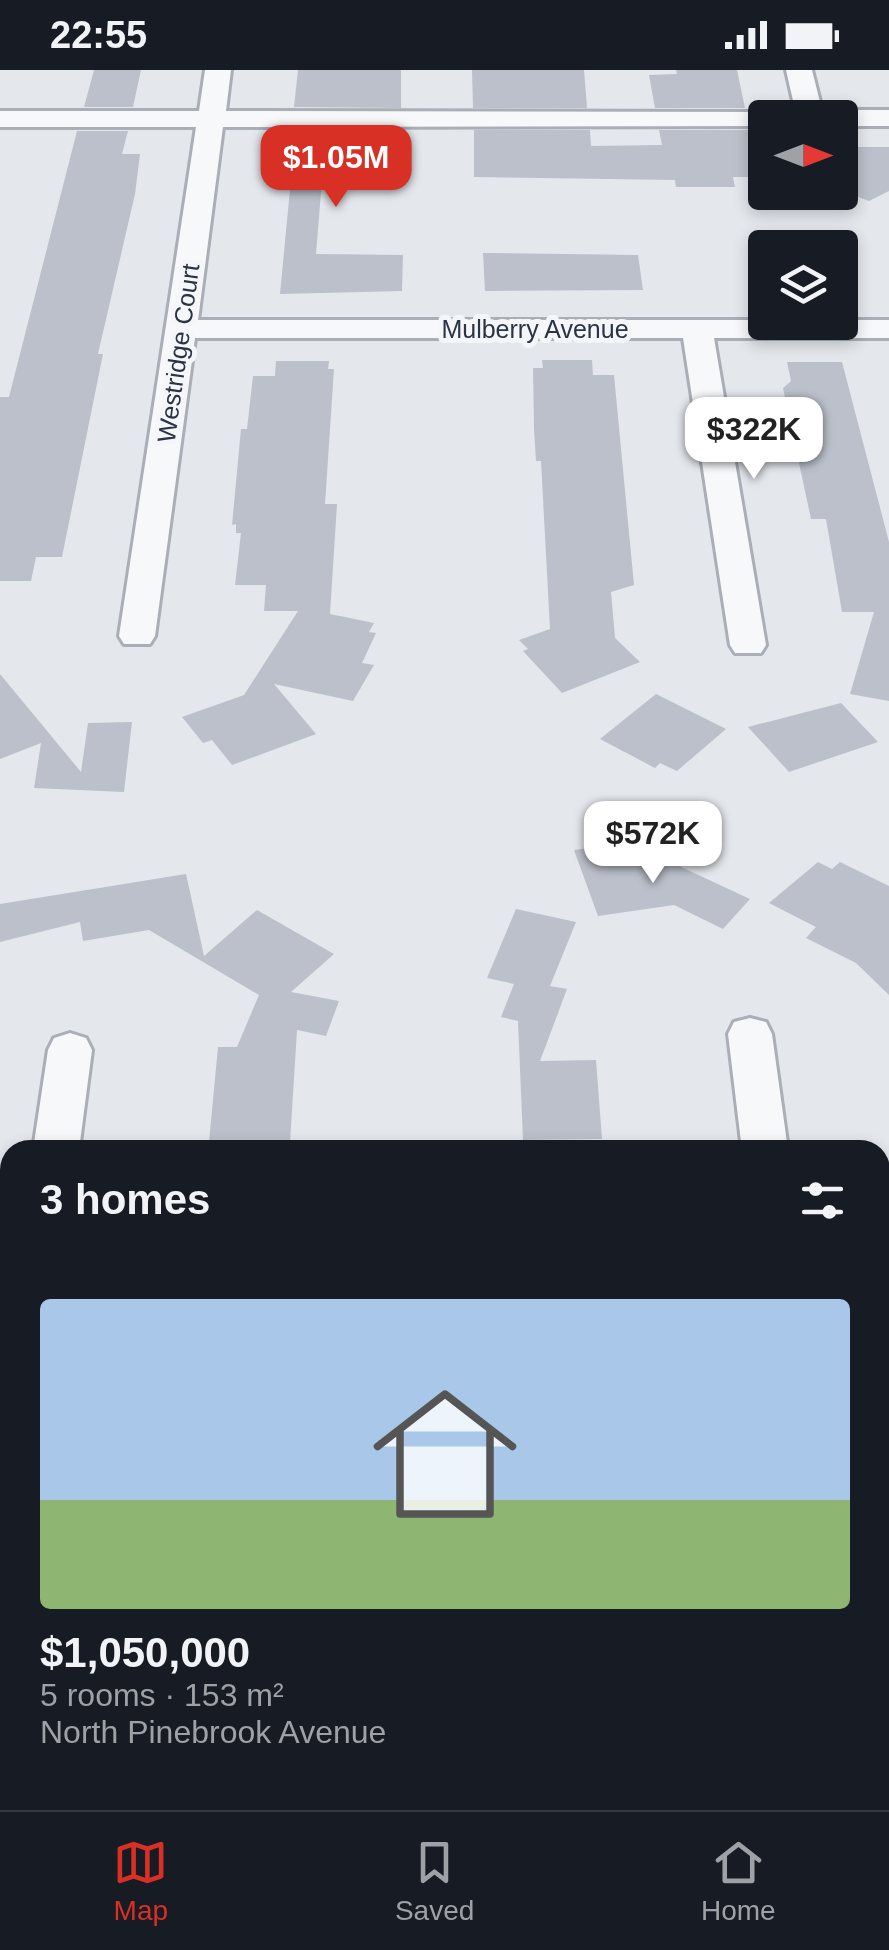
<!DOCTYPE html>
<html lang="en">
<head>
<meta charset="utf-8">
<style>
	:root { --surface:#171b24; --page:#242831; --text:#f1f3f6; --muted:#9ea1a6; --line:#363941; --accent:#d93025 }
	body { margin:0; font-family:Helvetica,sans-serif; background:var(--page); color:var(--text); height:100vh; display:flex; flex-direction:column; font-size:38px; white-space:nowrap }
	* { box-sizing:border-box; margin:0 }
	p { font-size:32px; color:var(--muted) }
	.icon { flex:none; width:55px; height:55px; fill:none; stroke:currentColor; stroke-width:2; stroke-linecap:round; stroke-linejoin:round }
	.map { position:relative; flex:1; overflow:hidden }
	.drawer { position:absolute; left:0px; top:1070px; width:890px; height:670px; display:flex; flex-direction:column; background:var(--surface); border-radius:30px 30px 0 0; box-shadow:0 5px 15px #0003 }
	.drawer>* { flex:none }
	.needle { width:65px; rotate:90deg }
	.buttons { position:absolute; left:748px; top:30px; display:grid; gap:20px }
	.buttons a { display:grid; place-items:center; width:110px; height:110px; border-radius:10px; background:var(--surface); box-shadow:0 5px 15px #0003; font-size:50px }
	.price { position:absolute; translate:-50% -85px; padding:0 22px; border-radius:20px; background:#fff; color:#222; font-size:32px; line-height:65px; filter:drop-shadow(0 2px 5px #0008) }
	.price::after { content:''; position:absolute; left:50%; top:60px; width:30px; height:22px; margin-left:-15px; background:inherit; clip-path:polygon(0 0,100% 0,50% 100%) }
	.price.on { background:var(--accent); color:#fff }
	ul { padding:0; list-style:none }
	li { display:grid; align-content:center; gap:20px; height:530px; padding:0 40px }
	li span { display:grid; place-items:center; height:310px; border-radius:10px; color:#555 }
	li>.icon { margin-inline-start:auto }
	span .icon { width:180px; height:180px; fill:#fffc; stroke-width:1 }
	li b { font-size:42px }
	h2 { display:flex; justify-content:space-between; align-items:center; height:120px; padding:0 40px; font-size:42px }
	.status { display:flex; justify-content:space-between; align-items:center; height:70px; padding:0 50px; background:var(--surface); direction:ltr }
	.status svg { height:28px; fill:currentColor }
	.tab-bar { display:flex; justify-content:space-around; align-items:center; height:140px; border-top:2px solid var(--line); background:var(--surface); font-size:28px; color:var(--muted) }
	.tab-bar a { display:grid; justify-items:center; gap:5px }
	.tab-bar .on { color:var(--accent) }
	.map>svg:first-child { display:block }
	.building { fill:#bbc0ca }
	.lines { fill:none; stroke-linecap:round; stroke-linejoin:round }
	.street-casing { stroke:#a9aeb7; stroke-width:6 }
	.street { fill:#f7f8fa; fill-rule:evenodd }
	.labels { text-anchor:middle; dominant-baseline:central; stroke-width:10; stroke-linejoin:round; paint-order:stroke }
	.far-street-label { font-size:25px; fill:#2b3445; stroke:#f4f6f9 }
</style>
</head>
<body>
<div class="status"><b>22:55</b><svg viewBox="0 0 49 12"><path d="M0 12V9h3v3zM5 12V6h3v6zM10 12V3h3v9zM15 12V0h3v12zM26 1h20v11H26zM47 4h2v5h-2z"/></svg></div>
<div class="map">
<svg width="889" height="1740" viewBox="0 0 889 1740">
	<rect width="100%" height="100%" fill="#e4e7ec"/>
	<path class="building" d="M 94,0 L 141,0 L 133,37 L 84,37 Z
		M 298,0 L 401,0 L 401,38 L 294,37 Z
		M 472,0 L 584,0 L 587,38 L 473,38 Z
		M 676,0 L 737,0 L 745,38 L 655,38 L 649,5 L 677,4 Z
		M 401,60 L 402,110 L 322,110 L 316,184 L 403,185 L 402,221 L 280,224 L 291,109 L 286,109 L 291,61 Z
		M 474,60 L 590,60 L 591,76 L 662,75 L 659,60 L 750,60 L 760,107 L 733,107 L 735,117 L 676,117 L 675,110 L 474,107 Z
		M 77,61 L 128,61 L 122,84 L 140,84 L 135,124 L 98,284 L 103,284 L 62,487 L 36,487 L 31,511 L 0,511 L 0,327 L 9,327 Z
		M 840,77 L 889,77 L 889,121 L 869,131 L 853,125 Z
		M 483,183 L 638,185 L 643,220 L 485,221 Z
		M 542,290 L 592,290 L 593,305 L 614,305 L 634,515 L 611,522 L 615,568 L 640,592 L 562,623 L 523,581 L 528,579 L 519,570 L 550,559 L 541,391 L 536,391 L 534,359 L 533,298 L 543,298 Z
		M 276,291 L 329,291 L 328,299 L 334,299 L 325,434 L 337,434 L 330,544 L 374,553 L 369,562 L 376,563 L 362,593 L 374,595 L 353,631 L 274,614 L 316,664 L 232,695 L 212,670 L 203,673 L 182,647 L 244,625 L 298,541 L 264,541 L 266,515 L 235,515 L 241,463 L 236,463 L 236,454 L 232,455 L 241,359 L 247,359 L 253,306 L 275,306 Z
		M 787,292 L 842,292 L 889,472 L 889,631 L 850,624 L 874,542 L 842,542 L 826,449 L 811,449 L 783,318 L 791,311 Z
		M 0,604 L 81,702 L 88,653 L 132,652 L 124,722 L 34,718 L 41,673 L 0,689 Z
		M 656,624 L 726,659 L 677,701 L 660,693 L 655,698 L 600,669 Z
		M 841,633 L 878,672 L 789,702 L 748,657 Z
		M 620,774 L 627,792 L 675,785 L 679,796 L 750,829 L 723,859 L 674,835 L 598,846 L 574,780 Z
		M 818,792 L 832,799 L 840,792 L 889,816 L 889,925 L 856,893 L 806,868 L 816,857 L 769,833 Z
		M 186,804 L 204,886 L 257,840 L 334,884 L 291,922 L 339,931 L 326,966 L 297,960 L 290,1072 L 209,1072 L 218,977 L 237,977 L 259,925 L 149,860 L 83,871 L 80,852 L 0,872 L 0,834 Z
		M 516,839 L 576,852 L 550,916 L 567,919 L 540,991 L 596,990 L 602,1069 L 523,1070 L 518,951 L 501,947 L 514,914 L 487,908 Z"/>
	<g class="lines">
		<defs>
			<path id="street" d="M 205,0 L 231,0 L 226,41 L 775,42 L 778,48 L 765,48 L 765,56 L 223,57 L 198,250 L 889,250 L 889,268 L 714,268 L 766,575 L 761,583 L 735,583 L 730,575 L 683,268 L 195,268 L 155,566 L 150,574 L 124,574 L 119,566 L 196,57 L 0,57 L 0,41 L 199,41 Z
				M 786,0 L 812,0 L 824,48 L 797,48 Z
				M 840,40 L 889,40 L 889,56 L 840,56 L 840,48 L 827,48 Z
				M 750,948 L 766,952 L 772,964 L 788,1080 L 742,1080 L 728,964 L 734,952 Z
				M 70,963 L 86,968 L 92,980 L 79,1080 L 33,1080 L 48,980 L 54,968 Z
				M 880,1331 L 889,1331 L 889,1375 L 880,1375 Z
				M 0,1332 L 10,1332 L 10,1376 L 0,1376 Z"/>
		</defs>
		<use href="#street" class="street-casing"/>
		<use href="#street" class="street"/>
	</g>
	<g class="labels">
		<g class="far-street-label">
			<text x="535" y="259">Mulberry Avenue</text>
			<text transform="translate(178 283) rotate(-82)">Westridge Court</text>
		</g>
	</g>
</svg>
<div class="buttons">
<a><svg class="needle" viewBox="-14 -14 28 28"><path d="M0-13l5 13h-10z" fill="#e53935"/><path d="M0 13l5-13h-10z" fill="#9ea1a6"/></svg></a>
<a><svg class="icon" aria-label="layers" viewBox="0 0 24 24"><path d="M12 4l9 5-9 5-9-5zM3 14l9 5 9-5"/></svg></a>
</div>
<b class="price on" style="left:336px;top:140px">$1.05M</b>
<b class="price" style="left:754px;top:412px">$322K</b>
<b class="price" style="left:653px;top:816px">$572K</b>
<section class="drawer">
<h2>3 homes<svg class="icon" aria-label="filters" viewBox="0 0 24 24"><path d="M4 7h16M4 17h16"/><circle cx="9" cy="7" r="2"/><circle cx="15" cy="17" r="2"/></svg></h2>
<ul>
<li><span style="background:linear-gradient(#a9c7e8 65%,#8fb573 0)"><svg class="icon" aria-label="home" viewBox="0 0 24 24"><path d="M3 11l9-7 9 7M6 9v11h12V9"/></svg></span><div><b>$1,050,000</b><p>5 rooms · 153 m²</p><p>North Pinebrook Avenue</p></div></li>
</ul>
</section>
</div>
<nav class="tab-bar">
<a class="on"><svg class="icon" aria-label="map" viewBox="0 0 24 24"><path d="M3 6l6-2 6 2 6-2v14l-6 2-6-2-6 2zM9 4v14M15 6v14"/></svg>Map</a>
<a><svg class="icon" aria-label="saved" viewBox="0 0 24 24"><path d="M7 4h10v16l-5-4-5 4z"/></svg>Saved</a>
<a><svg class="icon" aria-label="home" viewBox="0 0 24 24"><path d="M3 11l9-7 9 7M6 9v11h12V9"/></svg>Home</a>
</nav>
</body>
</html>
